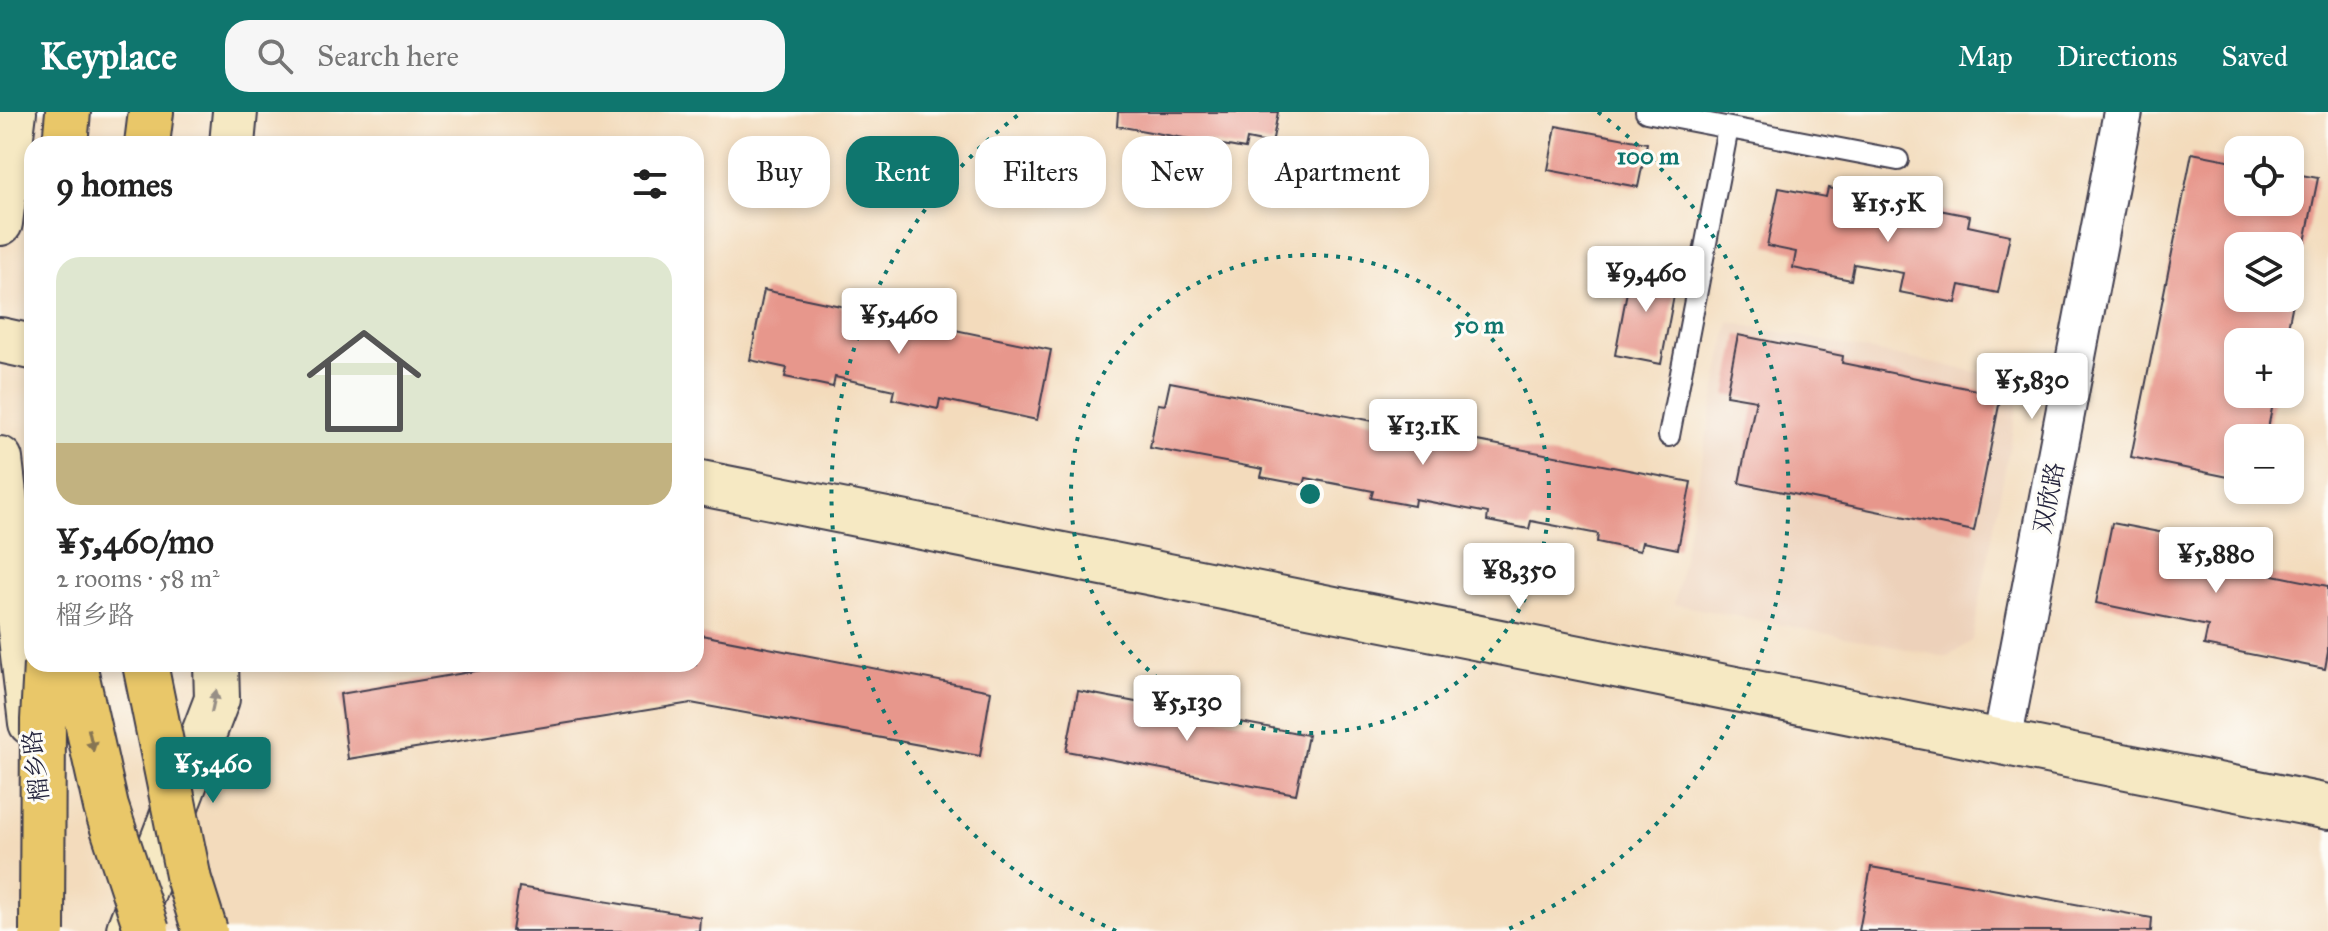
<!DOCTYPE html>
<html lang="en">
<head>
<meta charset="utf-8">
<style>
	:root { --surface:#fff; --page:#f6f6f6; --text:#222; --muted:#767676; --line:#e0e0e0; --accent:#0f766e }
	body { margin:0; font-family:"IM FELL Great Primer","Noto Serif SC",serif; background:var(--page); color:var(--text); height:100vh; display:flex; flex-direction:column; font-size:30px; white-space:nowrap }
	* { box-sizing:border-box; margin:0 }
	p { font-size:26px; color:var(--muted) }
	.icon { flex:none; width:44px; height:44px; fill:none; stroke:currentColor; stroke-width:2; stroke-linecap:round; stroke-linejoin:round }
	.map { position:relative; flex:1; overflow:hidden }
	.side { position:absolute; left:24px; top:24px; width:680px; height:536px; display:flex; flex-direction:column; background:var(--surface); border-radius:24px; box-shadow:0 4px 12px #0003 }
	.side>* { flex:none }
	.hud { position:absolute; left:728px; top:24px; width:760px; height:72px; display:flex; gap:16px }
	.buttons { position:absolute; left:2224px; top:24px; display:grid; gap:16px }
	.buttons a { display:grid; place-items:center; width:80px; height:80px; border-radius:16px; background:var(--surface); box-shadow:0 4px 12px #0003; font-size:40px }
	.price { position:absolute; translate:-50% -68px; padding:0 18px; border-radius:8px; background:#fff; color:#222; font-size:26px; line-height:52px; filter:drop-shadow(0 2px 4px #0008) }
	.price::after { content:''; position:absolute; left:50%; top:48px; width:24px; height:18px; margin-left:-12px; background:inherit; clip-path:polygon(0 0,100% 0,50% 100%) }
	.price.selected { background:var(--accent); color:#fff }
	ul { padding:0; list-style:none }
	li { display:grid; align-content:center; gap:16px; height:424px; padding:0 32px }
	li+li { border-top:2px solid var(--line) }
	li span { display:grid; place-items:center; height:248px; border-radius:24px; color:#555 }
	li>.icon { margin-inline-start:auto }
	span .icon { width:144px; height:144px; fill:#fffc; stroke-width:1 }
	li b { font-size:34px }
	h2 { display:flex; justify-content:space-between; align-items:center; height:96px; padding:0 32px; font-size:34px }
	.chip { padding:0 28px; border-radius:24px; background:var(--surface); box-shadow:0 4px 12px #0003; font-size:28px; line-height:72px }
	.chip.selected { background:var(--accent); color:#fff }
	header { display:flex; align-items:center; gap:48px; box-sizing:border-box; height:112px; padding:0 40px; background:var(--accent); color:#fff }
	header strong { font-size:38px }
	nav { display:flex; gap:44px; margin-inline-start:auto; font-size:28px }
	.search { width:560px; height:72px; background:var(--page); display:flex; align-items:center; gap:20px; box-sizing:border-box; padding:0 28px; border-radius:24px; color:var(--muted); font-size:30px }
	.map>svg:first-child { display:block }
	.built { fill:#edd1ba }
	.building { fill:#e7978c }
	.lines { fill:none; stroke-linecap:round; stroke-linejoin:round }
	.lane-casing { stroke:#413e4e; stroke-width:24 }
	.street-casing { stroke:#413e4e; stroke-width:42 }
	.secondary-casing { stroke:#413e4e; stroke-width:48 }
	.highway-casing { stroke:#413e4e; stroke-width:48 }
	.lane { stroke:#fff; stroke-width:20 }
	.street { stroke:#fff; stroke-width:38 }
	.secondary { stroke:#f6e9c3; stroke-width:44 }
	.highway { stroke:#e9c769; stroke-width:44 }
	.highway-bridge-casing { stroke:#413e4e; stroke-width:48; stroke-linecap:butt }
	.highway-bridge { stroke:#e9c769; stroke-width:44 }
	.oneway { fill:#978f86 }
	.oneway2 { fill:#867452 }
	.ring { fill:none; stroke:#0f766e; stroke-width:4; stroke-dasharray:4 8 }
	.labels { text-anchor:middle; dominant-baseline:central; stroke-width:6; stroke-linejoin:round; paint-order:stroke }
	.street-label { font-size:24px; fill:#22223b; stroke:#fdfcf7 }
	.centre { fill:#0f766e; stroke:#fdfcf7; stroke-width:4 }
	.ring-label { font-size:24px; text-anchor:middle; font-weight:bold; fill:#0f766e; stroke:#fdfcf7; stroke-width:6; stroke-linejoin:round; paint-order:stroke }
</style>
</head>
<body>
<header>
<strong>Keyplace</strong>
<div class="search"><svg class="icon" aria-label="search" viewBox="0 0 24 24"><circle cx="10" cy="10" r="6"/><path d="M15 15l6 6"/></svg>Search here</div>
<nav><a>Map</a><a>Directions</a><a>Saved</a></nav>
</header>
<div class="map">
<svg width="2328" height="819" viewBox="0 0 2328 819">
	<rect width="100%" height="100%" fill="#fdfcf7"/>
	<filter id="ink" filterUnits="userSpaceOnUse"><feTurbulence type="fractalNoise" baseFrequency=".0125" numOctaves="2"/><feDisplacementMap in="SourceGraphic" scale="16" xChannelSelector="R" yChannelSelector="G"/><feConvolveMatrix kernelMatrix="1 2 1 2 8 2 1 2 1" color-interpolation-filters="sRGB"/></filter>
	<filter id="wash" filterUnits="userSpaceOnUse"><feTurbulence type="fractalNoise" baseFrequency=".006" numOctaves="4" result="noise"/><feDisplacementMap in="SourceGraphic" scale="32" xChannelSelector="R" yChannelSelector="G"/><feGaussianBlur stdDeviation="1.8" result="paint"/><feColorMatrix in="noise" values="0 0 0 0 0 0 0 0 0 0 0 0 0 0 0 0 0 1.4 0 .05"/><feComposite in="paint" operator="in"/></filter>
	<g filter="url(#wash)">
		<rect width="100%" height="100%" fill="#f3dbbc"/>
		<path class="built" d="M 1729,210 L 2022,269 L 1972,529 L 1947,545 L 1674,492 Z"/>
		<g id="blocks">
			<path class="building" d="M 1118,0 L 1278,0 L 1272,32 L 1247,27 L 1245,37 L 1117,14 Z
				M 1556,14 L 1647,31 L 1638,75 L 1548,58 Z
				M 2192,41 L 2238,50 L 2238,90 L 2290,90 L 2290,61 L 2318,66 L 2302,145 L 2290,144 L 2290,134 L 2238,134 L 2238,186 L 2294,186 L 2285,230 L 2238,230 L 2238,282 L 2275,282 L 2266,326 L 2238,326 L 2238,367 L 2131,345 Z
				M 1779,76 L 1826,85 L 1828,76 L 1860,82 L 1858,92 L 1937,108 L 1939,98 L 1970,104 L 1968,114 L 2010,123 L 1998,181 L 1960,173 L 1956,191 L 1899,180 L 1903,161 L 1854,152 L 1851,168 L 1793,156 L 1796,140 L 1767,134 Z
				M 1632,153 L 1678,162 L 1661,252 L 1615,243 Z
				M 764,178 L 1051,238 L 1037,308 L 940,287 L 938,297 L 892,287 L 894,278 L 835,265 L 833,275 L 785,265 L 787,256 L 750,248 Z
				M 1738,223 L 1843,244 L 1842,251 L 2001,283 L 1974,419 L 1739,371 L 1756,288 L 1726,283 Z
				M 1170,270 L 1691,370 L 1678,437 L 1642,430 L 1640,439 L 1597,430 L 1598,422 L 1531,409 L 1529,417 L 1487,409 L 1488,401 L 1415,387 L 1414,394 L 1371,386 L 1373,379 L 1306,366 L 1304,373 L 1261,365 L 1263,357 L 1150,336 L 1158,292 L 1165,293 Z
				M 2112,411 L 2237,435 L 2234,455 L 2328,474 L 2328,540 L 2325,557 L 2204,533 L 2208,514 L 2096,491 Z
				M 696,522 L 991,579 L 980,644 L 691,591 L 348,647 L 340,582 L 517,552 L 696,552 Z
				M 1078,579 L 1308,623 L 1296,682 L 1066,639 Z
				M 1871,755 L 2152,806 L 2151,819 L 1859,819 Z
				M 519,775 L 700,805 L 699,819 L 512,819 Z"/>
		</g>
	</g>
	<g filter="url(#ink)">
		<use href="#blocks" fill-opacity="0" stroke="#413e4e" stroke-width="2"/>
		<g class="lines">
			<defs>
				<path id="lane" d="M 1646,0 L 1898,48
					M 1669,324 L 1728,16"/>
				<path id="street" d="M 2002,630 L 2123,0"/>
				<path id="secondary" d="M 232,32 L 235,0
					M 0,111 L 14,0
					M 0,228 L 32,235
					M 0,347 L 31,611
					M 696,370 L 2328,695
					M 129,817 L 217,587 L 216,552"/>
				<path id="highway" d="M 65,32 L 68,0
					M 147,32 L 151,0"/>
			</defs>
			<use href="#lane" class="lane-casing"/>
			<use href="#street" class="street-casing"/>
			<use href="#secondary" class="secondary-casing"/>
			<use href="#highway" class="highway-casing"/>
			<use href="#lane" class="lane"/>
			<use href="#street" class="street"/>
			<use href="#secondary" class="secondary"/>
			<use href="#highway" class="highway"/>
			<defs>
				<path id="highway-bridge" d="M 74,552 L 106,695 L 147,819
					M 145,552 L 189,768 L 205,819
					M 42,819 L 43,608 L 46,552"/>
			</defs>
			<use href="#highway-bridge" class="highway-bridge-casing"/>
			<use href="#highway-bridge" class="highway-bridge"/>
		</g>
		<defs><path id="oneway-solid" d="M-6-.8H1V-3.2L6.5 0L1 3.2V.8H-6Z" transform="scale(2)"/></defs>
		<use class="oneway" href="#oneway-solid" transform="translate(214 589) rotate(-78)"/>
		<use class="oneway2" href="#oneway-solid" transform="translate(91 628) rotate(77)"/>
	</g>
	<g class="ring">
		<circle cx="1310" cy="382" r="239"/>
		<path d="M1116 819A478 478 0 0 1 1022 0M1598 0A478 478 0 0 1 1504 819"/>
	</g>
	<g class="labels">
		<g class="street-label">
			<text transform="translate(2049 386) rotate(-79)">双欣路</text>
			<text transform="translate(36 654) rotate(-97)">榴乡路</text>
		</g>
	</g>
	<circle cx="1310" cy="382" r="12" class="centre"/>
	<g class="ring-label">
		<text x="1648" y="52">100 m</text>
		<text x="1479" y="221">50 m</text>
	</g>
</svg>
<div class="buttons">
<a><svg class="icon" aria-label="locate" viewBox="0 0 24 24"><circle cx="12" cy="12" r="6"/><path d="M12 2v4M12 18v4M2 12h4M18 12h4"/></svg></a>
<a><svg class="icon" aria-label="layers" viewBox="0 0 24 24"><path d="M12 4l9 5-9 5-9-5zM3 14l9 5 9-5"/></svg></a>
<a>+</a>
<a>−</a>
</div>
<b class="price" style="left:1888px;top:132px">¥15.5K</b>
<b class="price" style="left:1646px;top:202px">¥9,460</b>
<b class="price" style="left:899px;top:244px">¥5,460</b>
<b class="price" style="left:2032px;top:309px">¥5,830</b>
<b class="price" style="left:1423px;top:355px">¥13.1K</b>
<b class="price" style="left:2216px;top:483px">¥5,880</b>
<b class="price" style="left:1519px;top:499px">¥8,350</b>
<b class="price" style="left:1187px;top:631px">¥5,130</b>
<b class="price selected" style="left:213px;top:693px">¥5,460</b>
<div class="hud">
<a class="chip">Buy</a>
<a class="chip selected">Rent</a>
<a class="chip">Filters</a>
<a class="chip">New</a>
<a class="chip">Apartment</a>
</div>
<section class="side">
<h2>9 homes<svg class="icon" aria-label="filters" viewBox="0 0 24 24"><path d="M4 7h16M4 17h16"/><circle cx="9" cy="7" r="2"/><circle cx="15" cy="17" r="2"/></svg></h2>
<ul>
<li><span style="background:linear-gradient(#dfe7d0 75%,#c2b280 0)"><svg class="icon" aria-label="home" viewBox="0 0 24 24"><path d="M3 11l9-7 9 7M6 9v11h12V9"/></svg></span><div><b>¥5,460/mo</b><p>2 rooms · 58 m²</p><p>榴乡路</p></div></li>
</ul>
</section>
</div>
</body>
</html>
